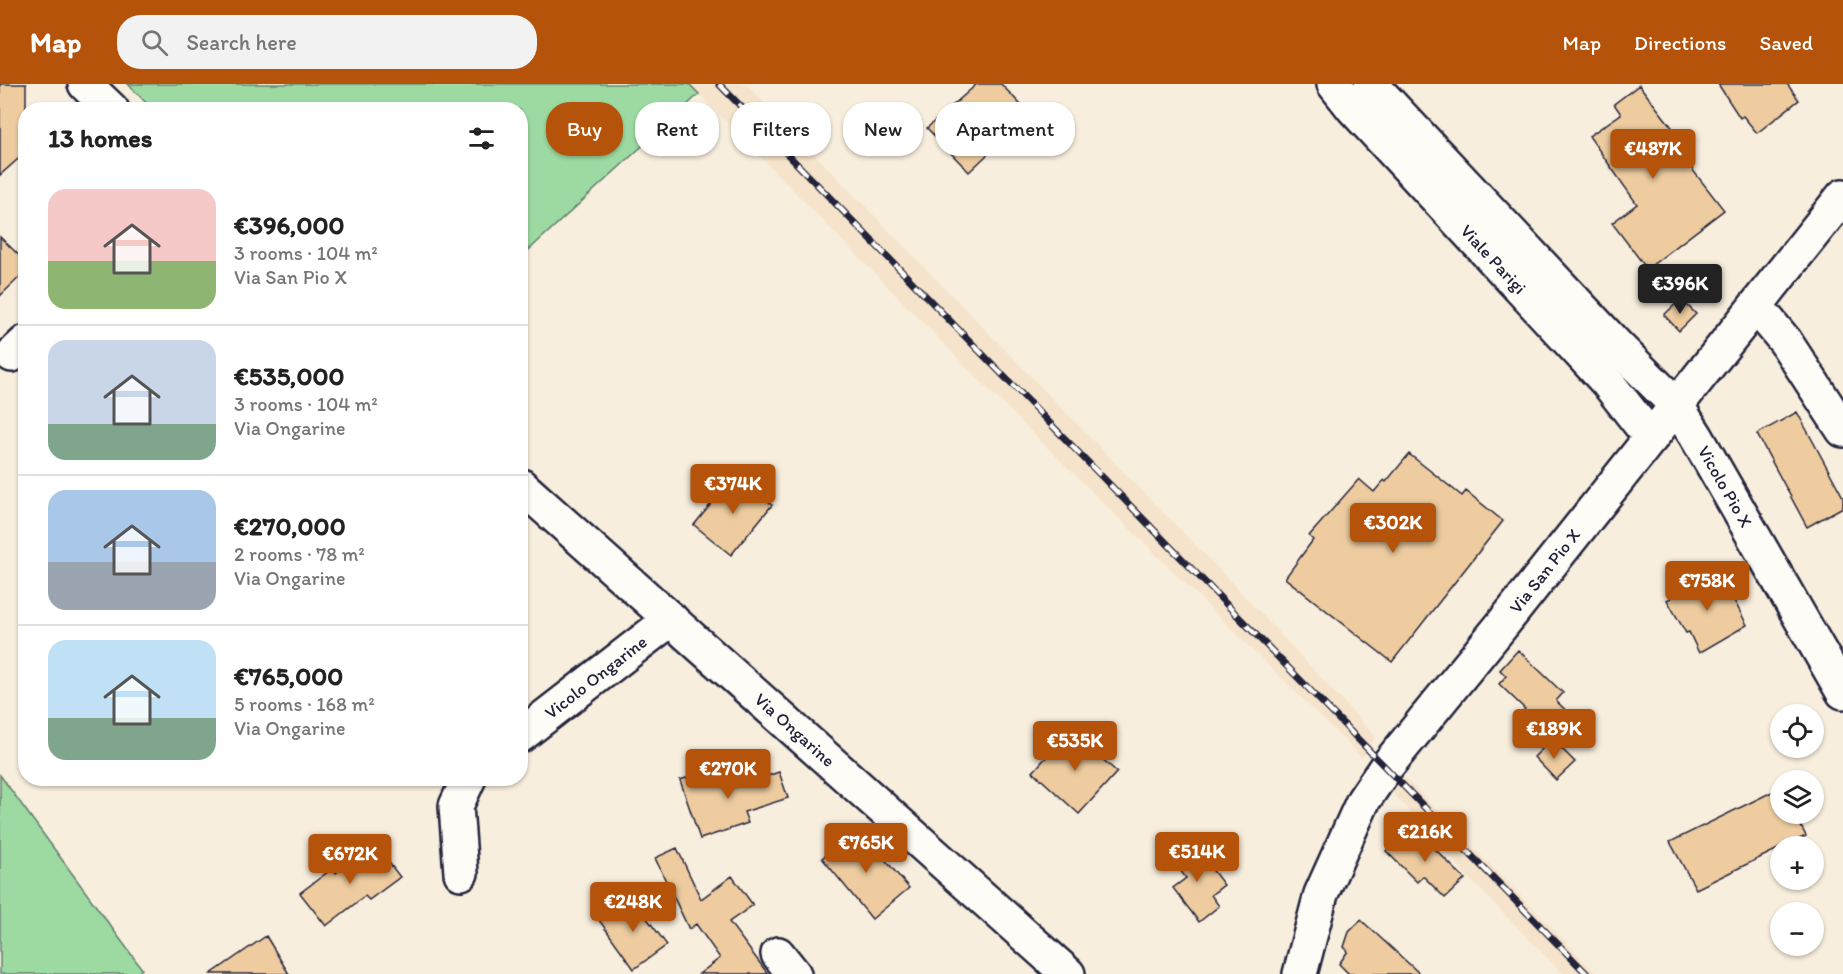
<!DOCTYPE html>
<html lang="en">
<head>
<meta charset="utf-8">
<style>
	:root { --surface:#fff; --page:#f2f2f2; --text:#222; --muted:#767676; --line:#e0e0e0; --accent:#b45309 }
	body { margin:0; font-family:Itim,sans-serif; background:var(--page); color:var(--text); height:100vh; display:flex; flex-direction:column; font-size:22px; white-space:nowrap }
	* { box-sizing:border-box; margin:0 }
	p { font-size:20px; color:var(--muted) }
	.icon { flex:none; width:33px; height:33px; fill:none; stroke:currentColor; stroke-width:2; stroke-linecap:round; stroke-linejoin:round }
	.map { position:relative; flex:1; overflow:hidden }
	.sheet { position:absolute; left:18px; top:18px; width:510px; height:684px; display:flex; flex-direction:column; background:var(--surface); border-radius:24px; box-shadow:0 2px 4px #0004 }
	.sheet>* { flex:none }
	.banner { position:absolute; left:546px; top:18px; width:570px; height:54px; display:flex; gap:12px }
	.tools { position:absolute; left:1770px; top:620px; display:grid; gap:12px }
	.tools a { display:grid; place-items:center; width:54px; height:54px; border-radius:50%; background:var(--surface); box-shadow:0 2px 4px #0004; font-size:30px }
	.price { position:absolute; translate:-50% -51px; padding:0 14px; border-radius:6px; background:var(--accent); color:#fff; font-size:20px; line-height:39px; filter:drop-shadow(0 2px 3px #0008) }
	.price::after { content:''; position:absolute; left:50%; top:36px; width:18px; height:14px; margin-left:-9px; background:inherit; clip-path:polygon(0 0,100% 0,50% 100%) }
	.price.active { background:#222; color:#fff }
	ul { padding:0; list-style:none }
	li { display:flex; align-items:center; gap:18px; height:150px; padding:0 30px }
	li+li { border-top:2px solid var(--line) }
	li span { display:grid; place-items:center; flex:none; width:168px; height:120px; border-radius:18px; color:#555 }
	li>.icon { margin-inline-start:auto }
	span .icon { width:72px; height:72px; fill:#fffc; stroke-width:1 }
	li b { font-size:26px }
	h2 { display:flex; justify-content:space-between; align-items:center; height:72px; padding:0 30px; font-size:26px }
	.chip { padding:0 21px; border-radius:24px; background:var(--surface); box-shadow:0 2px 4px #0004; font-size:21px; line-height:54px }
	.chip.active { background:var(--accent); color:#fff }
	header { display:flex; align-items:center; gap:36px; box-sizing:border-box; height:84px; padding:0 30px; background:var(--accent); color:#fff }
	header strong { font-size:28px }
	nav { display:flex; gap:33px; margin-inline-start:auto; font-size:21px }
	.search { width:420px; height:54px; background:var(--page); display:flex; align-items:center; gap:15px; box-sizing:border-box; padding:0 21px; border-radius:24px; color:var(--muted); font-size:22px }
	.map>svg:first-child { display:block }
	.built { fill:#f5e4cb }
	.green { fill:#9ddaa2; stroke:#607e6e; stroke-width:1.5 }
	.building { fill:#eecca0; stroke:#22223b; stroke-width:1.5 }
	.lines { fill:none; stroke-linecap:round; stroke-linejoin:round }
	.minor-casing { stroke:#22223b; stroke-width:38 }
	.minor { stroke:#fdfcf7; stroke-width:33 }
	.rail-casing { stroke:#22223b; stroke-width:7 }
	.rail { stroke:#fdfcf7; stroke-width:4.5; stroke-dasharray:14; stroke-linecap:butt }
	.labels { text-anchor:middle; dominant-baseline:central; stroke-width:6; stroke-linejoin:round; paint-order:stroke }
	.street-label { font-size:18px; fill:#22223b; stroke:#fdfcf7 }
</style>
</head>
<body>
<header>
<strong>Map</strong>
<div class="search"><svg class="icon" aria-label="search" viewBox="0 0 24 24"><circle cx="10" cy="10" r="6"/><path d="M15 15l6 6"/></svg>Search here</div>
<nav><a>Map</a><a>Directions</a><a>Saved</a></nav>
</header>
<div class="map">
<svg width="1843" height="890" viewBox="0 0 1843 890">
	<rect width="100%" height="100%" fill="#f8eedd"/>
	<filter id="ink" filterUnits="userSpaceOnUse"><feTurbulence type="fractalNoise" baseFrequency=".0167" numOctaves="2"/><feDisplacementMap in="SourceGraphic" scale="12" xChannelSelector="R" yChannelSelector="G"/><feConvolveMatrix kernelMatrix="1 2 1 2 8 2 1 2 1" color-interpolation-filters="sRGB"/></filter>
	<g filter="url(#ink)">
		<path class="built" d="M 689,0 L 746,0 L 1238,505 L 1376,653 L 1362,674 L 985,302 Z
			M 1401,690 L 1597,890 L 1563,890 L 1467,792 L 1392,708 Z"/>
		<path class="green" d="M 128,0 L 689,0 L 699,10 L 521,173 L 520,26 L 152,25 Z
			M 0,691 L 142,885 L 137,890 L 0,890 Z"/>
		<path class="building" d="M 0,0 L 26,0 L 26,68 L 0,91 Z
			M 977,0 L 1001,0 L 1022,22 L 997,45 L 1005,54 L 969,88 L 927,44 Z
			M 1718,0 L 1787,0 L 1799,16 L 1757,49 L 1743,32 L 1740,34 Z
			M 1639,1 L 1674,46 L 1667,53 L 1724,126 L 1647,185 L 1612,139 L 1637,120 L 1589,52 L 1621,30 L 1614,20 Z
			M 0,153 L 26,178 L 26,187 L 0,212 Z
			M 1681,215 L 1696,230 L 1679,247 L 1664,231 Z
			M 1797,328 L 1843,413 L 1843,423 L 1807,443 L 1757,350 Z
			M 1409,370 L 1462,412 L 1466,407 L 1503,437 L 1392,578 L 1285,494 L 1313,456 L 1309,452 L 1359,395 L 1374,408 L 1384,396 L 1386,398 Z
			M 738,393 L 772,421 L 731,471 L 694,441 L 724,404 L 726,406 Z
			M 1716,488 L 1727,508 L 1729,507 L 1747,541 L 1699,569 L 1689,548 L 1686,549 L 1667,516 Z
			M 1518,566 L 1563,609 L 1556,617 L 1572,632 L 1548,657 L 1520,630 L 1525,625 L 1499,600 L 1506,592 L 1500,586 Z
			M 1070,646 L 1117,688 L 1079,730 L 1033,688 Z
			M 1552,655 L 1575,678 L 1556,696 L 1534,673 Z
			M 720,683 L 723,694 L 733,690 L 736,703 L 779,688 L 788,714 L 744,728 L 748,739 L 700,755 L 680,696 Z
			M 1780,704 L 1780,729 L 1794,729 L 1806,752 L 1785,762 L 1780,762 L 1780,764 L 1696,805 L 1670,758 Z
			M 860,746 L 909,804 L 872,835 L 822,774 Z
			M 1406,747 L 1412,752 L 1417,747 L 1465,795 L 1445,814 L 1423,792 L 1417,798 L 1386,767 Z
			M 374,759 L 400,793 L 369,816 L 365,812 L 326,842 L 300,809 L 333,784 L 336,789 Z
			M 1192,759 L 1224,801 L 1211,811 L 1219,822 L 1199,838 L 1173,804 L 1186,794 L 1172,775 Z
			M 677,764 L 701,815 L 732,792 L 753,821 L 729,838 L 768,890 L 699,890 L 720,874 L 696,840 L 689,845 L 655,774 Z
			M 631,813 L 667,861 L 634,885 L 599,836 Z
			M 1361,836 L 1420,890 L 1349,890 L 1339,880 L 1348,867 L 1344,863 L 1349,848 Z
			M 266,852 L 289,890 L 211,890 Z"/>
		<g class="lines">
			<defs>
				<g id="minor">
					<path d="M 85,0 L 112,26"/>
					<path id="s1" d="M 1334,0 L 1353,24 L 1607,298 L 1651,354"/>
					<path id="s2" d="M 1371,0 L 1619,264 L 1677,322 L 1696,352 L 1843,608"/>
					<path d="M 1756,222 L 1785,257 L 1843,346"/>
					<path d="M 12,271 L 26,258"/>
					<path id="s3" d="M 520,401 L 1068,890"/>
					<path id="s4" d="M 520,652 L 671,535"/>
					<path d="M 461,789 L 456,722 L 469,694"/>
					<path d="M 778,870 L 794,890"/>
					<path id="s5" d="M 1300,890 L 1321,810 L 1363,717 L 1386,683 L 1502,541 L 1843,112"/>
				</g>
			</defs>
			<use href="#minor" class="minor-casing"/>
			<use href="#minor" class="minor"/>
			<defs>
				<path id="rail" d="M 719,0 L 1587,890"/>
			</defs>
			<use href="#rail" class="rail-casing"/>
			<use href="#rail" class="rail"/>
		</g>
	</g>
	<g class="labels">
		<g class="street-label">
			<text stroke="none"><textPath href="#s1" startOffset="237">Viale Parigi</textPath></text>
			<text stroke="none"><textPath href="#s2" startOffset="538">Vicolo Pio X</textPath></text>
			<text stroke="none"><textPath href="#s5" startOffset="478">Via San Pio X</textPath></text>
			<text stroke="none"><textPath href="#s4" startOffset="96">Vicolo Ongarine</textPath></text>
			<text stroke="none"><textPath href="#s3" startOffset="368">Via Ongarine</textPath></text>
		</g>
	</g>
</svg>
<div class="tools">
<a><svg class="icon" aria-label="locate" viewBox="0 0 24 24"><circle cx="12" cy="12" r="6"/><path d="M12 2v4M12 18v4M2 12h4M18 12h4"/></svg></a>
<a><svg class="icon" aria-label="layers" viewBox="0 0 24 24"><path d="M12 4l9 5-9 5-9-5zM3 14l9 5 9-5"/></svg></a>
<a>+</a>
<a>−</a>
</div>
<b class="price" style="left:1653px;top:96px">€487K</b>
<b class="price active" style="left:1680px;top:231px">€396K</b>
<b class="price" style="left:733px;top:431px">€374K</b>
<b class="price" style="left:1393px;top:470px">€302K</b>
<b class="price" style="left:1707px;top:528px">€758K</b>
<b class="price" style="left:1554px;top:676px">€189K</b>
<b class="price" style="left:1075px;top:688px">€535K</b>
<b class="price" style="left:728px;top:716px">€270K</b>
<b class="price" style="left:1425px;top:779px">€216K</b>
<b class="price" style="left:866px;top:790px">€765K</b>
<b class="price" style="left:1197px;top:799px">€514K</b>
<b class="price" style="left:350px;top:801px">€672K</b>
<b class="price" style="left:633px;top:849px">€248K</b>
<div class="banner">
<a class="chip active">Buy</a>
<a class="chip">Rent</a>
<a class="chip">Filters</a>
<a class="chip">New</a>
<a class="chip">Apartment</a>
</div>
<section class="sheet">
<h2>13 homes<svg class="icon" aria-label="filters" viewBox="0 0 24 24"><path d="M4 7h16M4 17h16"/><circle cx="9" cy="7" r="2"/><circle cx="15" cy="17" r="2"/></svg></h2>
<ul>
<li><span style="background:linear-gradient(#f6c9c9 60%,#8fb573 0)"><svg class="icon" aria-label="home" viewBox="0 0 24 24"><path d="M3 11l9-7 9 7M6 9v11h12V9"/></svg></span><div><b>€396,000</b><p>3 rooms · 104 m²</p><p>Via San Pio X</p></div></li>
<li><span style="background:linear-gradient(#c9d6e8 70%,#7fa58c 0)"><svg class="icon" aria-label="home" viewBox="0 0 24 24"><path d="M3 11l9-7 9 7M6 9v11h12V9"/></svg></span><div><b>€535,000</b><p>3 rooms · 104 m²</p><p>Via Ongarine</p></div></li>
<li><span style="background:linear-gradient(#a9c7e8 60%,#9aa5b1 0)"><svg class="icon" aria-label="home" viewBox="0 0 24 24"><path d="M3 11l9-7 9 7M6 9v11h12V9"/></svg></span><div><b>€270,000</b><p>2 rooms · 78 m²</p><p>Via Ongarine</p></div></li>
<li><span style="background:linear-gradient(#bfe0f5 65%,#7fa58c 0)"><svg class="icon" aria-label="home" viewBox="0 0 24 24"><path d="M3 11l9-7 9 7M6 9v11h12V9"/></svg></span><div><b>€765,000</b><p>5 rooms · 168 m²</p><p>Via Ongarine</p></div></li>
</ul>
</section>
</div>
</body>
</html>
